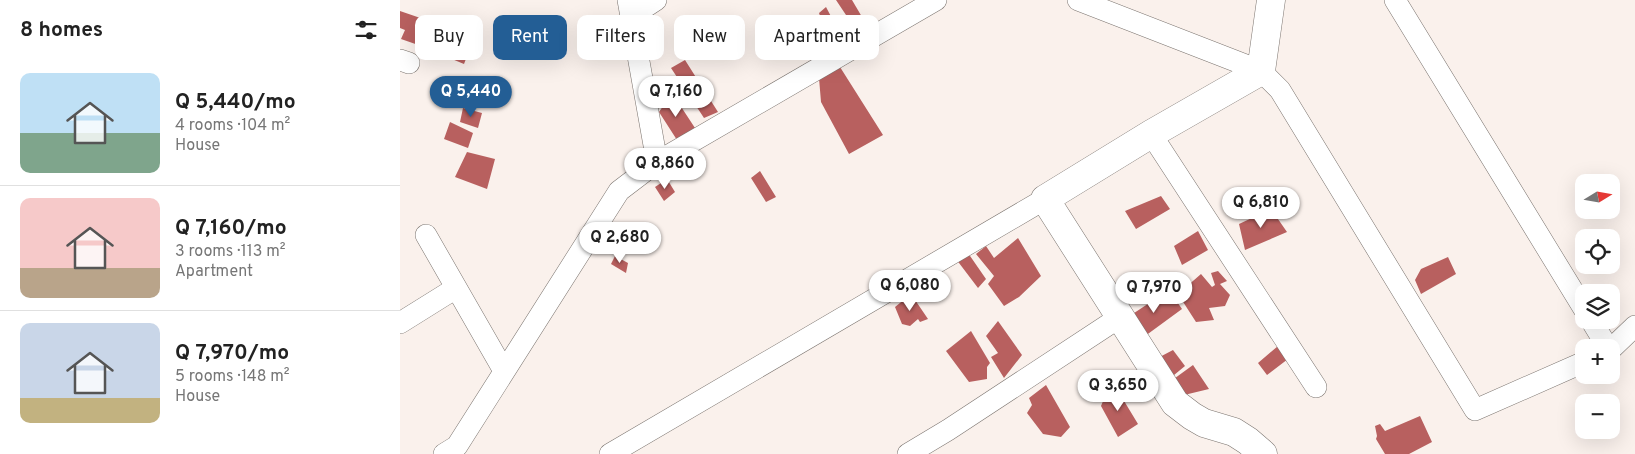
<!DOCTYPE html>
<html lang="en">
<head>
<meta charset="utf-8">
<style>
	:root { --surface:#fff; --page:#f6f6f6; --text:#222; --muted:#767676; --line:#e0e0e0; --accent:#235e95 }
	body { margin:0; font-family:Overpass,sans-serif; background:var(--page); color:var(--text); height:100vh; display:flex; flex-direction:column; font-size:19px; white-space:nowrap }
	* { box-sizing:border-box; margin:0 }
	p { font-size:16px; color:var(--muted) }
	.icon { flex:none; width:28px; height:28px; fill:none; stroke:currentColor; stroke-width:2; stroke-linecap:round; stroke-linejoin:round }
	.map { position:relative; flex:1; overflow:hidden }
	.sheet { display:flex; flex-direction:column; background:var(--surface); width:400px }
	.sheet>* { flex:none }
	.top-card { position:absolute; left:15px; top:15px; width:475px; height:45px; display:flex; gap:10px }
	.needle { width:32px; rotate:79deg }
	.fabs { position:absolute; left:1175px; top:174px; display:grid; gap:10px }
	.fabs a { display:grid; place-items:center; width:45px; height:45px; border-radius:10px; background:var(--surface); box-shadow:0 5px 20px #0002; font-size:25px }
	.price { position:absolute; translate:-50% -42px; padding:0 11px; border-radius:18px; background:#fff; color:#222; font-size:16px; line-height:32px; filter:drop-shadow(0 1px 2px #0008) }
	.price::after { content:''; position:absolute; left:50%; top:30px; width:15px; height:11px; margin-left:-8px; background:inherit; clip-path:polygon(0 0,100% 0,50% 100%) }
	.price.active { background:var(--accent); color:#fff }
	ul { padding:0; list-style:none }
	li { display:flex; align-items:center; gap:15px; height:125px; padding:0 20px }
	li+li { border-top:1px solid var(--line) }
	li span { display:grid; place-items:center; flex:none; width:140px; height:100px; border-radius:10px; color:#555 }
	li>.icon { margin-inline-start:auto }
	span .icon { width:60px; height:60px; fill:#fffc; stroke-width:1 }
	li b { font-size:21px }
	h2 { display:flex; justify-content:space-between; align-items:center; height:60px; padding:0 20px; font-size:21px }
	.tag { padding:0 18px; border-radius:10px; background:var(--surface); box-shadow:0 5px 20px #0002; font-size:18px; line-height:45px }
	.tag.active { background:var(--accent); color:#fff }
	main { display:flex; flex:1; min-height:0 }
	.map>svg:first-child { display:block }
	.building { fill:#b8605f }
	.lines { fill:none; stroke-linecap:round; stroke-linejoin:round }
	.minor-casing { stroke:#7b746f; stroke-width:22 }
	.tertiary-casing { stroke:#7b746f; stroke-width:29 }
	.minor { stroke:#fff; stroke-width:21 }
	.tertiary { stroke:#fff; stroke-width:28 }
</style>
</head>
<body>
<main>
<section class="sheet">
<h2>8 homes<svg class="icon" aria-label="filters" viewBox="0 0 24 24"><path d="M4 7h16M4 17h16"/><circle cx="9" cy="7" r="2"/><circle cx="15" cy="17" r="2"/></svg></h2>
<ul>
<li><span style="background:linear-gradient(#bfe0f5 60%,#7fa58c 0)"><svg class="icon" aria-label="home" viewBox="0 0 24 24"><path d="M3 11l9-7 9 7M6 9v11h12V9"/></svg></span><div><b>Q 5,440/mo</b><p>4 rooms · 104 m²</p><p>House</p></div></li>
<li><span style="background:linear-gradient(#f6c9c9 70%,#b9a48a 0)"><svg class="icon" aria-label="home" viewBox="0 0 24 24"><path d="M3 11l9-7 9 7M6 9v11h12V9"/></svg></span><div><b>Q 7,160/mo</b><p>3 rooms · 113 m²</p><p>Apartment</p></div></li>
<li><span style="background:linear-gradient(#c9d6e8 75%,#c2b280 0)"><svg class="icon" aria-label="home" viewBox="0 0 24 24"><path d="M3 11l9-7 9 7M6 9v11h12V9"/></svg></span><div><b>Q 7,970/mo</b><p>5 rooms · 148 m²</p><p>House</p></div></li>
</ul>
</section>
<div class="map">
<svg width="1235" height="454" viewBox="0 0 1235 454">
	<rect width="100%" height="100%" fill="#faf1ec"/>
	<path class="building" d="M 436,0 L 452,0 L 462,17 L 450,21 Z
		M 426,7 L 435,24 L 409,28 L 416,20 L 421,19 L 419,13 Z
		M 0,11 L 32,22 L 24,47 L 1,39 L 5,30 L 0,28 Z
		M 40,25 L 74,38 L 64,64 L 30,50 Z
		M 285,60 L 318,112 L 304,118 L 271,68 Z
		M 440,67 L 483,135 L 449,154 L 421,102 L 419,78 Z
		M 272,93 L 295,128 L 277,140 L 259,112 Z
		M 63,108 L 82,113 L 78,128 L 60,122 Z
		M 50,122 L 73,133 L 68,148 L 44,139 Z
		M 67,152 L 95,159 L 87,189 L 55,177 Z
		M 360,171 L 376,197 L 366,202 L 351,178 Z
		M 267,179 L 275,192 L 264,201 L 255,187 Z
		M 761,196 L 770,209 L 736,229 L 725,211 Z
		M 871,209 L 887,232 L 845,250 L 839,224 Z
		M 798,231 L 808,250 L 782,265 L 774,246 Z
		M 618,238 L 641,276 L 619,297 L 604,306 L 588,284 L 594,276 L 576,254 L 586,246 L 594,258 Z
		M 568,253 L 586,279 L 578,288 L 556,259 Z
		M 215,256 L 228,263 L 226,273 L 211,264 Z
		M 1048,257 L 1056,274 L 1021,294 L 1015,280 L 1021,269 Z
		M 818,271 L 827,281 L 820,284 L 830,295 L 825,306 L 809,308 L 814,320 L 796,322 L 778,294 L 801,274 L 812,287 L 815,285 L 811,273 Z
		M 769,290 L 782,309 L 741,339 L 725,319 Z
		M 511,294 L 528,319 L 520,322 L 518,319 L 510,326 L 502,324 L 495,307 Z
		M 598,321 L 622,355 L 604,378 L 591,357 L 598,353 L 586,336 Z
		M 571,331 L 590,363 L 587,367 L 587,379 L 569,382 L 546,351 Z
		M 878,346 L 888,359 L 867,375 L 858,363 Z
		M 773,350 L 785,366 L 768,380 L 754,360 Z
		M 793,365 L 809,389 L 780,396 L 771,381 Z
		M 646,385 L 670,427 L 661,437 L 643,434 L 627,413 L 632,405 L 629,398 Z
		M 715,386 L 738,424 L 718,437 L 701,406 L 706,394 Z
		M 1020,416 L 1032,442 L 1009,454 L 985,454 L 976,439 L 977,436 L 975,426 L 980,424 L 985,431 Z"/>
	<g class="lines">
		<defs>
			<path id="minor" d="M 228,0 L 257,162
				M 678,0 L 861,71 L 880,90 L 1075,410 L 1184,362
				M 995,0 L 1184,309
				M 230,17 L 256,0
				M 0,60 L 9,63
				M 751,134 L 916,387
				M 26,235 L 104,371
				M 1191,320 L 1208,348
				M 0,323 L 56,288
				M 1211,349 L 1235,326
				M 44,454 L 57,446 L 219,191 L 257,162 L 536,0
				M 210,454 L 645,199
				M 508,454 L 548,430 L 720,317"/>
			<path id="tertiary" d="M 863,454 L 848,441 L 834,432 L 804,423 L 792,416 L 775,403 L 645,199 L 751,134 L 861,71 L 871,0"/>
		</defs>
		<use href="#minor" class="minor-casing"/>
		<use href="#tertiary" class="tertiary-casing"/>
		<use href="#minor" class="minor"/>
		<use href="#tertiary" class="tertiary"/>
	</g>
</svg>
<div class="fabs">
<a><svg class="needle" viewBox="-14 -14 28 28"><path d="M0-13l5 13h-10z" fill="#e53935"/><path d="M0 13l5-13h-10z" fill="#767676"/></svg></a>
<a><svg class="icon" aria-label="locate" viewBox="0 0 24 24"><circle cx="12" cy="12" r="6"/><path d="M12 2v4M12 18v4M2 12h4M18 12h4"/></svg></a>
<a><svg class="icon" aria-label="layers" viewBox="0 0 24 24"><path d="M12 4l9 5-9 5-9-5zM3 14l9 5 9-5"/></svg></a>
<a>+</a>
<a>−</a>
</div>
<b class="price active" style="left:71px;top:118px">Q 5,440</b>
<b class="price" style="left:276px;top:118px">Q 7,160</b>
<b class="price" style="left:265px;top:190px">Q 8,860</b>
<b class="price" style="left:861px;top:229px">Q 6,810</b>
<b class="price" style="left:220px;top:264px">Q 2,680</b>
<b class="price" style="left:510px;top:312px">Q 6,080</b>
<b class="price" style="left:754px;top:314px">Q 7,970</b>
<b class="price" style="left:718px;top:412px">Q 3,650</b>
<div class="top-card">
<a class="tag">Buy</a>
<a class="tag active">Rent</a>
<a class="tag">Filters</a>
<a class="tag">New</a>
<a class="tag">Apartment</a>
</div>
</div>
</main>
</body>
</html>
